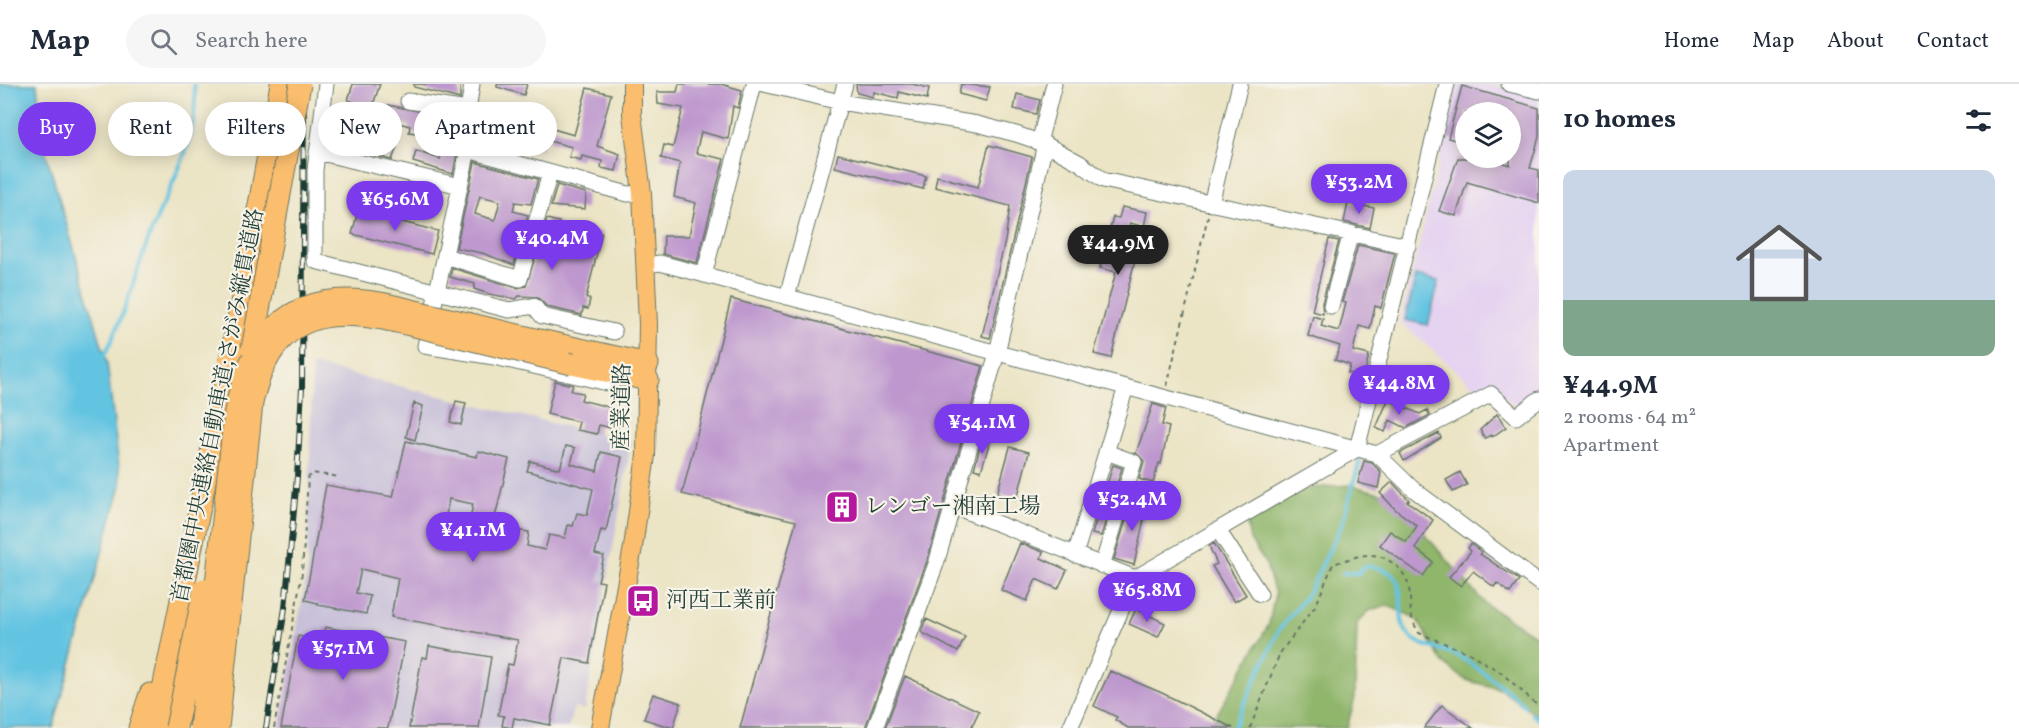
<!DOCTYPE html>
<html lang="en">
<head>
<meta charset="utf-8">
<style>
	:root { --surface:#fff; --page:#f6f6f7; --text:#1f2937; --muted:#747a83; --line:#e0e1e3; --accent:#7c3aed }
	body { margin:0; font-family:Vollkorn,"Noto Serif JP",serif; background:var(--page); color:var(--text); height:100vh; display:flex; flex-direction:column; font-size:22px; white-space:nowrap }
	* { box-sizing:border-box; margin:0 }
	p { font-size:20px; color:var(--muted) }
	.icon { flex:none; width:33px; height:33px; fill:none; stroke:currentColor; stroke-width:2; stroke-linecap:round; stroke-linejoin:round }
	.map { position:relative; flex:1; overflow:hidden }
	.sheet { display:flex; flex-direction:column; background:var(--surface); width:480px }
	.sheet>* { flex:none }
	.hud { position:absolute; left:18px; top:18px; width:570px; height:54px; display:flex; gap:12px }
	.buttons { position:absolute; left:1455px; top:18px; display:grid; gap:12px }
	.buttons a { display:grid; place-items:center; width:66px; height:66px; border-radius:50%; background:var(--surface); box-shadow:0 3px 15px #0003; font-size:30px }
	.price { position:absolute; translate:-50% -51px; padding:0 14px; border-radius:21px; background:var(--accent); color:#fff; font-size:20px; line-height:39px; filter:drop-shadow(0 2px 3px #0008) }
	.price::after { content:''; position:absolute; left:50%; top:36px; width:18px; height:14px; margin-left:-9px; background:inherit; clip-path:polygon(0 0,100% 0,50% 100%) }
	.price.active { background:#222; color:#fff }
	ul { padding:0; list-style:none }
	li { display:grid; align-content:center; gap:12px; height:318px; padding:0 24px }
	li span { display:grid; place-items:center; height:186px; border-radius:12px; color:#555 }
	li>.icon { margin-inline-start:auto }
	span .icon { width:108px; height:108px; fill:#fffc; stroke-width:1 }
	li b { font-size:26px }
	h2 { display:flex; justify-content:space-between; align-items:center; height:72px; padding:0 24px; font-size:26px }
	.chip { padding:0 21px; border-radius:27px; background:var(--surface); box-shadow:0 3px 15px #0003; font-size:21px; line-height:54px }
	.chip.active { background:var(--accent); color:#fff }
	header { display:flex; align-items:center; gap:36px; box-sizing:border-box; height:84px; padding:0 30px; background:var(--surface); border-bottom:2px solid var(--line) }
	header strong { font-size:28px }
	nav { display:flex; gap:33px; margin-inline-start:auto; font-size:21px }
	.search { width:420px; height:54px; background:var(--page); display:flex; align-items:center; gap:15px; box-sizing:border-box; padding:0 21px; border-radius:33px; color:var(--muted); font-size:22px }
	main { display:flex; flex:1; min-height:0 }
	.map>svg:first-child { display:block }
	.built { fill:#e5d3f1; fill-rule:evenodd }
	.industrial { fill:#c7c0d9 }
	.forest { fill:#90b66c; stroke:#587a50; stroke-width:1.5 }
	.water { fill:#63c4e2; stroke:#41808b; stroke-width:1.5 }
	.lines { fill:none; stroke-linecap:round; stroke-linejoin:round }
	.stream { stroke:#63c4e2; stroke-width:4 }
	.building { fill:#bd97ce; fill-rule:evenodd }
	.minor-casing { stroke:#667767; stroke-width:17 }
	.major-casing { stroke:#667767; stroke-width:20 }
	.highway-casing { stroke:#667767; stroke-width:23 }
	.path { stroke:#667767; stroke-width:2; stroke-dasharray:4.5 4.5; stroke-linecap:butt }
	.minor { stroke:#fff; stroke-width:15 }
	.major { stroke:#fbbe6e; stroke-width:18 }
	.highway { stroke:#fbbe6e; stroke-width:21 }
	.rail-casing { stroke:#1f3d34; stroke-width:6 }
	.rail { stroke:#f7f3e8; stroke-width:4; stroke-dasharray:11; stroke-linecap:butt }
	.highway-bridge-casing { stroke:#667767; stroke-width:23; stroke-linecap:butt }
	.highway-bridge { stroke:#fbbe6e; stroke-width:21 }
	.labels { text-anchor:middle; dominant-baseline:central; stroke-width:4.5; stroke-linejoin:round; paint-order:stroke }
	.street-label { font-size:22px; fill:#1f3d34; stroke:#f7f3e8 }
	.poi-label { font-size:22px; fill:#1f3d34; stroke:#f7f3e8; text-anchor:start }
</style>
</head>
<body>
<header>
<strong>Map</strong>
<div class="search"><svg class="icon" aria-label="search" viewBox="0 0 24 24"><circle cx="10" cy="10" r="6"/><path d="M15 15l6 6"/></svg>Search here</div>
<nav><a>Home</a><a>Map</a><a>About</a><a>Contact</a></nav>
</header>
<main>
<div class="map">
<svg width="1539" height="644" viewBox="0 0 1539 644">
	<rect width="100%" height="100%" fill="#f7f3e8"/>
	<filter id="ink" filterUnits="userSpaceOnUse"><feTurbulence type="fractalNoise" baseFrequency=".0167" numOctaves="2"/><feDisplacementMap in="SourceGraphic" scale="12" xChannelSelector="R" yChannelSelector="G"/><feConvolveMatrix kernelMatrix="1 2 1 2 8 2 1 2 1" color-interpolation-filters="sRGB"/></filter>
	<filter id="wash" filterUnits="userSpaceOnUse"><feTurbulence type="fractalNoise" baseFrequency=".008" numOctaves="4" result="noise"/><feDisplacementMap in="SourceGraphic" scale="24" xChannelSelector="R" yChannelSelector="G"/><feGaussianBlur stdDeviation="1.35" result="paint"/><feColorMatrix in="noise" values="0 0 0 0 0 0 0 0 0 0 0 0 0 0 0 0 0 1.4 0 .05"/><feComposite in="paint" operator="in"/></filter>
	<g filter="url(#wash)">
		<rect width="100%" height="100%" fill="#ebe4c5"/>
		<path class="built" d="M 1458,0 L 1489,0 L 1539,12 L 1539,312 L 1521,326 L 1495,306 L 1484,311 L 1400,238 ZM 1466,28 L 1510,28 L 1510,74 L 1466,74 Z"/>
		<path class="industrial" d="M 312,281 L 631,358 L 585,626 L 574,624 L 568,644 L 279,644 L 307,488 Z"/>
		<path class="forest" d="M 1351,401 L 1384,410 L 1405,427 L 1485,520 L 1539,554 L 1539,633 L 1500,605 L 1466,596 L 1443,579 L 1416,534 L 1386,521 L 1369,527 L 1357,539 L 1355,613 L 1347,644 L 1209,644 L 1269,540 L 1275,510 L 1266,480 L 1250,456 L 1245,429 L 1272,407 Z"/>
		<path class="water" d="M 0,0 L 37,0 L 43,59 L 107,279 L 121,401 L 53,644 L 0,644 Z
			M 1416,192 L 1439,197 L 1428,241 L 1405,236 Z"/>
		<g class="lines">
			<path class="stream" d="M 102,275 C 124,236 134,193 150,151 C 169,101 201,56 194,0
				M 1343,489 L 1359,489 L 1360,485 C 1369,481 1373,482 1382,485 C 1413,494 1392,532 1408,550 C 1421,565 1441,563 1458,572 C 1483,586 1503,603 1525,622
				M 1532,630 L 1539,636
				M 1233,644 L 1279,546 L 1309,508 L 1342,440 L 1360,376"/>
		</g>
		<g id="blocks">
			<path class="building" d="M 353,0 L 380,0 L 372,24 L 348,16 Z
				M 414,0 L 460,0 L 460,15 L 414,3 Z
				M 497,0 L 527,0 L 524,11 L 497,3 Z
				M 679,0 L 721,0 L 742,6 L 738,24 L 733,22 L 728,55 L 701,48 L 696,69 L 724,75 L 697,179 L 663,170 L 664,152 L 689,152 L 696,119 L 674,113 L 680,79 L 661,74 L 664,61 L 673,63 L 683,24 L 658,20 L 657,8 L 677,8 Z
				M 856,0 L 912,0 L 929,4 L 927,15 L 899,8 L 898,14 L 874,8 L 873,13 L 857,9 Z
				M 961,0 L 990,3 L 986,17 L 959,10 Z
				M 1462,2 L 1539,24 L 1539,53 L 1530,84 L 1539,86 L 1539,119 L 1467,98 L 1456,132 L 1439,127 L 1458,74 L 1487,74 L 1510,81 L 1510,28 L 1466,28 L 1466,59 L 1448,54 Z
				M 587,4 L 611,10 L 597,62 L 620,70 L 616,87 L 601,84 L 602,77 L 582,72 L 581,76 L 569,73 L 572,63 L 549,57 L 553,45 L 574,51 Z
				M 1017,10 L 1040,16 L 1036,30 L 1014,25 Z
				M 388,21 L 448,33 L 446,53 L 409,48 L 410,42 L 384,35 Z
				M 478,30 L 499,35 L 495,49 L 476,44 Z
				M 522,41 L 545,47 L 541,65 L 517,59 Z
				M 384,59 L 397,63 L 392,76 L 380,73 Z
				M 989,61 L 1032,73 L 990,254 L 982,252 L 1005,157 L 1010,122 L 935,103 L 937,92 L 978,103 Z
				M 443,66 L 457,70 L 453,90 L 413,78 L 416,67 L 440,75 Z
				M 838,70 L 926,92 L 923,105 L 835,83 Z
				M 475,78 L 538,95 L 531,120 L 515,118 L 513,127 L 528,131 L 514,181 L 482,169 L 456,164 ZM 480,112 L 500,117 L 495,136 L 475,130 Z
				M 557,101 L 586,109 L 585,125 L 551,122 Z
				M 1348,119 L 1374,124 L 1370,144 L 1344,138 Z
				M 1122,123 L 1147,128 L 1144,143 L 1130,139 L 1123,165 L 1137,168 L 1111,274 L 1094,270 L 1116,188 L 1100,184 L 1113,133 L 1119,134 Z
				M 358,127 L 438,147 L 432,170 L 352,150 Z
				M 547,135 L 559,138 L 557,144 L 579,149 L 581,144 L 602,149 L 586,214 L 590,215 L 588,225 L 583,224 L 582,231 L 547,223 L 537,213 L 519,212 L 516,215 L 489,210 L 474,205 L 475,200 L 450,193 L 452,184 L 517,204 L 526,202 Z
				M 1329,155 L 1339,157 L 1322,219 L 1323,230 L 1312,227 Z
				M 1358,161 L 1395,169 L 1381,224 L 1375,222 L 1370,245 L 1359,242 L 1353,267 L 1369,271 L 1364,293 L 1348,289 L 1350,281 L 1335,276 L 1340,262 L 1308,252 L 1313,232 L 1323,235 L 1321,242 L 1339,247 L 1346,219 L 1342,218 Z
				M 731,215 L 983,282 L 927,477 L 865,644 L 740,644 L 796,437 L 682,410 Z
				M 555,297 L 573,301 L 571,307 L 583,309 L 581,316 L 620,326 L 615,345 L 599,341 L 597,350 L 577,346 L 579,338 L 547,330 Z
				M 1388,316 L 1420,330 L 1427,326 L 1430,331 L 1406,344 L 1390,336 L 1385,348 L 1376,344 Z
				M 456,317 L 466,319 L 461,341 L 450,338 Z
				M 414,319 L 423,322 L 415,356 L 406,353 Z
				M 1153,320 L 1166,324 L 1162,341 L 1169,343 L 1161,380 L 1159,379 L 1153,399 L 1139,395 L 1144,377 L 1136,369 Z
				M 1497,330 L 1506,343 L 1492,353 L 1491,351 L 1485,354 L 1480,346 Z
				M 1439,349 L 1441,354 L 1404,377 L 1400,369 Z
				M 982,355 L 990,357 L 981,387 L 974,385 Z
				M 406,357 L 477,373 L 478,367 L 509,375 L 491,450 L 513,454 L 514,446 L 529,448 L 527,462 L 545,466 L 549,451 L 565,454 L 568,441 L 573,442 L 577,429 L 587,431 L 593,405 L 527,387 L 530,377 L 560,385 L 566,362 L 575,364 L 571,380 L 597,387 L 601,368 L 622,373 L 606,447 L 601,446 L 595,470 L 604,472 L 598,497 L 604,498 L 589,579 L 564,574 L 550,641 L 514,634 L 512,644 L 502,642 L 504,632 L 498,631 L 508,580 L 513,581 L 518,556 L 391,533 L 398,494 L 361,485 L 356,509 L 370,512 L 366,530 L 318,521 L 318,519 L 305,516 L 326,401 L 393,413 ZM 449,415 L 473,420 L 468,446 L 444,442 Z
				M 1010,363 L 1029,368 L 1017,415 L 997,410 Z
				M 1364,377 L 1372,379 L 1381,388 L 1378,404 L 1358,399 Z
				M 1113,381 L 1122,384 L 1101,452 L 1092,450 Z
				M 1460,388 L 1467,401 L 1453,408 L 1446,396 Z
				M 1392,398 L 1409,416 L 1407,417 L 1433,436 L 1415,464 L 1433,478 L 1423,492 L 1380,461 L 1390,447 L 1406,458 L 1417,442 L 1395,425 L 1380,409 Z
				M 1133,413 L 1148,417 L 1134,481 L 1114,475 Z
				M 1020,459 L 1043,468 L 1041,474 L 1067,486 L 1058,505 L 1036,495 L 1027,517 L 1001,506 Z
				M 1214,459 L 1246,511 L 1234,518 L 1212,482 L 1217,480 L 1209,462 Z
				M 1471,460 L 1481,468 L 1480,470 L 1519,496 L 1510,509 L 1497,499 L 1494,503 L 1473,487 L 1461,502 L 1449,493 L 1471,467 L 1468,464 Z
				M 1167,488 L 1175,503 L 1164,509 L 1156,494 Z
				M 1136,525 L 1165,539 L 1158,553 L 1129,540 Z
				M 926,535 L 965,553 L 958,568 L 921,548 Z
				M 325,543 L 405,558 L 388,644 L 281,644 L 298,552 L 322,556 Z
				M 429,562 L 491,573 L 479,644 L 409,644 L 422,573 L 427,574 Z
				M 1110,587 L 1162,609 L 1233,644 L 1128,644 L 1115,636 L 1117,633 L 1094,622 Z
				M 905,592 L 979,627 L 971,644 L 885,644 Z
				M 653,610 L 681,619 L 673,644 L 644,635 Z
				M 1442,621 L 1473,644 L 1424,644 Z"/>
		</g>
	</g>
	<g filter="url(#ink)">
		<use href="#blocks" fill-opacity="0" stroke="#667767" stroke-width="1.5"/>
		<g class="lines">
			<defs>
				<path id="minor" d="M 326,0 L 315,86 L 315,177 L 509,226 L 534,222 L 542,232 L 614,248
					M 764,0 L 840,18 L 977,40 L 1016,50 L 1045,60 L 1080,79 L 1103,96 L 1408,162
					M 1509,0 L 1539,7
					M 408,17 L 468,26
					M 1039,59 L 1054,0
					M 468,66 L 466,41 L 472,0
					M 317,68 L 460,102
					M 1211,120 L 1240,0
					M 445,172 L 520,195 L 550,89
					M 646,181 L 660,179 L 1377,370 L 1413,405 L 1539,499
					M 704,191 L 754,0
					M 787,213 L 845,0
					M 1331,222 L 1351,149
					M 612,300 L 494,273 L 425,262 L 468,66 L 628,110 L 642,109
					M 1377,370 L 1491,310 L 1516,333 L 1539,315
					M 953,422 L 1135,494
					M 1218,446 L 1260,510
					M 1075,471 L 1126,303
					M 1102,482 L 1134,378 L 1106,368
					M 875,644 L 936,480 L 997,269 L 1045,60
					M 1070,644 L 1135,494 L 1357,365 L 1447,0"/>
				<path id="major" d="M 600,644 L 633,463 L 646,371 L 648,240 L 642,109 L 632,30 L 632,0"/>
				<path id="highway" d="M 562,261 L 648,280
					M 572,280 L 648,296
					M 139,644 L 150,610
					M 155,644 L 238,236 L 281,0"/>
			</defs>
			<use href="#minor" class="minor-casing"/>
			<use href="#major" class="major-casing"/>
			<use href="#highway" class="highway-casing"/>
			<path class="path" d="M 1167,302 L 1208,132
				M 274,644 L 302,489 L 308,394 L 312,389 L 340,393
				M 1250,644 L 1280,569 L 1316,521 L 1333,480 C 1344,477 1357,471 1369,471 C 1387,470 1407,487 1409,504 C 1412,524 1407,529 1419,549 L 1469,569 L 1502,589 L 1539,623"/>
			<use href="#minor" class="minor"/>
			<use href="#major" class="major"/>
			<use href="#highway" class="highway"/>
			<defs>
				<path id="rail" d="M 266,644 L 285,524 L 297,393 L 302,304 L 304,0"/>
			</defs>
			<use href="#rail" class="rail-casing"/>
			<use href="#rail" class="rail"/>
			<defs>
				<path id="highway-bridge" d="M 252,265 L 300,0
					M 176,644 L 204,505
					M 200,644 L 235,328 C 249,257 286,208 365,217 C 389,219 413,227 437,232 C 479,242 521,252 562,261
					M 218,644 L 252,319 C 278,205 356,227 443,249 C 486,259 529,270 572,280"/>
			</defs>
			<use href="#highway-bridge" class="highway-bridge-casing"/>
			<use href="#highway-bridge" class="highway-bridge"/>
		</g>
	</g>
	<defs>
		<symbol id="building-square" viewBox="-11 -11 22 22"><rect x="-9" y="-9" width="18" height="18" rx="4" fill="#b5179e" stroke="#f7f3e8"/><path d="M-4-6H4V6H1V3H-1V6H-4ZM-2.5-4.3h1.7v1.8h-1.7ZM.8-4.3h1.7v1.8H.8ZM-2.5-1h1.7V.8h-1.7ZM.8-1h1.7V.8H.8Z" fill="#fff"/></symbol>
		<symbol id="bus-square" viewBox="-11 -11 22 22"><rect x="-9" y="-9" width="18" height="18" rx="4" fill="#b5179e" stroke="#f7f3e8"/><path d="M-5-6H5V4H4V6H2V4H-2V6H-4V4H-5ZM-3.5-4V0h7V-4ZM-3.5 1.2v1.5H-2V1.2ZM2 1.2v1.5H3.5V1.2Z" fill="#fff"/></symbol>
	</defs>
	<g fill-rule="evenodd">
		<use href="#building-square" x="823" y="404" width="38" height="38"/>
		<use href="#bus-square" x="624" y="498" width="38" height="38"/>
	</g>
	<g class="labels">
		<g class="street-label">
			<text transform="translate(219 322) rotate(-79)">首都圏中央連絡自動車道;さがみ縦貫道路</text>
			<text transform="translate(623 323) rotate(-89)">産業道路</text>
		</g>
		<g class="poi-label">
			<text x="865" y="423">レンゴー湘南工場</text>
			<text x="666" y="517">河西工業前</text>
		</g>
	</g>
</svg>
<div class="buttons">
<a><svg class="icon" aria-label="layers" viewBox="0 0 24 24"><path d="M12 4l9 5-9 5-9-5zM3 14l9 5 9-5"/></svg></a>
</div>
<b class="price" style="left:1359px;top:131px">¥53.2M</b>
<b class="price" style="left:395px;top:148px">¥65.6M</b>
<b class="price" style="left:552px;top:187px">¥40.4M</b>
<b class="price active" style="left:1118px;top:192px">¥44.9M</b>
<b class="price" style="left:1399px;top:332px">¥44.8M</b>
<b class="price" style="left:982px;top:371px">¥54.1M</b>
<b class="price" style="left:1132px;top:448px">¥52.4M</b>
<b class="price" style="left:473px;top:479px">¥41.1M</b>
<b class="price" style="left:1147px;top:539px">¥65.8M</b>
<b class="price" style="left:343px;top:597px">¥57.1M</b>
<div class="hud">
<a class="chip active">Buy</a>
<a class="chip">Rent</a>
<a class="chip">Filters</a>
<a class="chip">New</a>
<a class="chip">Apartment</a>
</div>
</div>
<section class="sheet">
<h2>10 homes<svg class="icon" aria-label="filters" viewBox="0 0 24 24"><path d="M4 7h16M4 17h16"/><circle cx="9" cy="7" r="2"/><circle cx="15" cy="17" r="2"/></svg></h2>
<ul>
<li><span style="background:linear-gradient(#c9d6e8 70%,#7fa58c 0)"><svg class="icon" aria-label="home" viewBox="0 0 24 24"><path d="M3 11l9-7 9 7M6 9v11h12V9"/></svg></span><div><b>¥44.9M</b><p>2 rooms · 64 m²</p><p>Apartment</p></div></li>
</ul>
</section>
</main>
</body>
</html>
